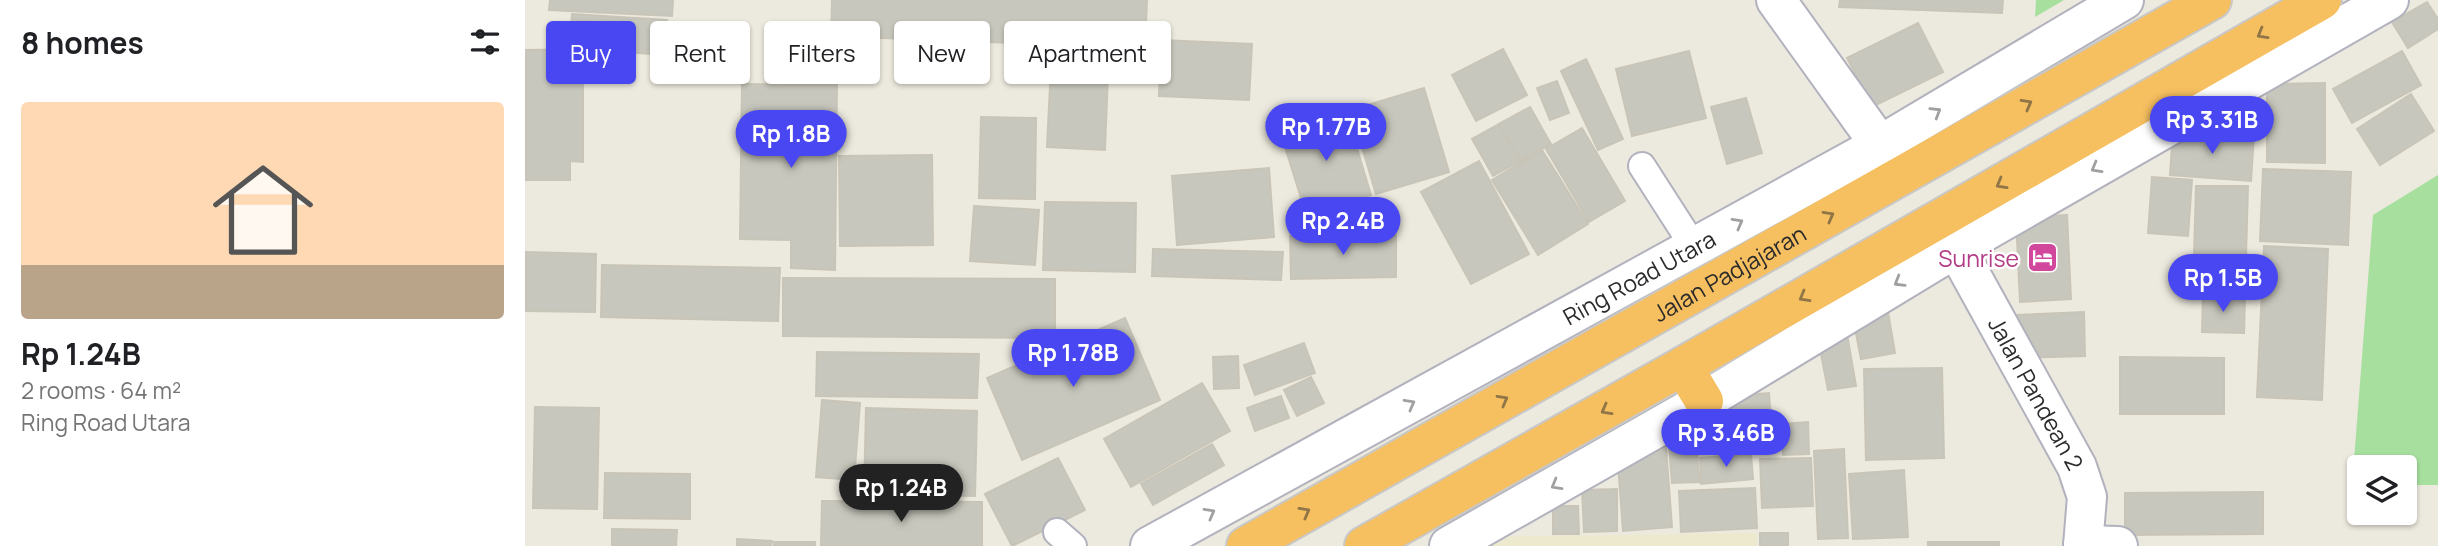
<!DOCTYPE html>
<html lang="en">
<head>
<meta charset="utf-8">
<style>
	:root { --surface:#fff; --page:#f2f2f2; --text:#202124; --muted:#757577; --line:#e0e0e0; --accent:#4947f1 }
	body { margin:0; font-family:Manrope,sans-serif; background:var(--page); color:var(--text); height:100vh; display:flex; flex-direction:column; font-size:26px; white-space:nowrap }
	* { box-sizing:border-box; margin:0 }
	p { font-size:23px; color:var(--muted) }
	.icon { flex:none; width:38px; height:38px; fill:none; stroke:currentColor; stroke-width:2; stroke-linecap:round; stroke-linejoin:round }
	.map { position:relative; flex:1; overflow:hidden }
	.side { display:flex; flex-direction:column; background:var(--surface); width:525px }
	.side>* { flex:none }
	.hud { position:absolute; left:21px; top:21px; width:665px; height:63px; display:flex; gap:14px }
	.fabs { position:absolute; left:1822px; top:455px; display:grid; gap:14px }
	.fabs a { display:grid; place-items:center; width:70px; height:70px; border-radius:7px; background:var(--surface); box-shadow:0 2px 5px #0004; font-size:35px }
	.price { position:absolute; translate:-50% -60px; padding:0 16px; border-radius:24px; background:var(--accent); color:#fff; font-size:23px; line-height:46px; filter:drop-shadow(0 2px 4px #0008) }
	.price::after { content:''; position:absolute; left:50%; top:42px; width:21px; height:16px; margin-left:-10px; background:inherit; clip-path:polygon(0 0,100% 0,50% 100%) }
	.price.selected { background:#222; color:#fff }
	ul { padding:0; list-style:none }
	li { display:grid; align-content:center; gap:14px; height:371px; padding:0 21px }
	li+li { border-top:2px solid var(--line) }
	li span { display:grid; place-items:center; height:217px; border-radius:7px; color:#555 }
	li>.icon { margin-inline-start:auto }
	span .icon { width:126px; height:126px; fill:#fffc; stroke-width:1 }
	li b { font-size:30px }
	h2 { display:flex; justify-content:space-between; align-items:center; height:84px; padding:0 21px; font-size:30px }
	.pill { padding:0 24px; border-radius:7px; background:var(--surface); box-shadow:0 2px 5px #0004; font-size:24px; line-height:63px }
	.pill.selected { background:var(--accent); color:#fff }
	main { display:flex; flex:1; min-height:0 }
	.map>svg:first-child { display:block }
	.education { fill:#ede9cf }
	.green { fill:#a7e09e }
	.building { fill:#c8c7bd; stroke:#c8c5b8; stroke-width:2 }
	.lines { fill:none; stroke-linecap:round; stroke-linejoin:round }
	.lane-casing { stroke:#b2b2be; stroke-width:30 }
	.street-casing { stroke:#b2b2be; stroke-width:42 }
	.secondary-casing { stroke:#b2b2be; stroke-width:42 }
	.highway-casing { stroke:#c8c8c8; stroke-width:42 }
	.lane { stroke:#fff; stroke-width:26 }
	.street { stroke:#fff; stroke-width:38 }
	.secondary { stroke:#fff; stroke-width:38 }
	.highway { stroke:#f6bf60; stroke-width:38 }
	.oneway { stroke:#907546 }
	.oneway2 { stroke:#a0a0a0 }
	.labels { text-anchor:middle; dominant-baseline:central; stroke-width:5; stroke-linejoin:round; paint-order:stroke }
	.hotel-label { font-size:23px; fill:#b23c85; stroke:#fff; text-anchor:end }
	.street-label { font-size:23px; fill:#2b2b2b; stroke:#fff }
</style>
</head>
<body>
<main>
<section class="side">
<h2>8 homes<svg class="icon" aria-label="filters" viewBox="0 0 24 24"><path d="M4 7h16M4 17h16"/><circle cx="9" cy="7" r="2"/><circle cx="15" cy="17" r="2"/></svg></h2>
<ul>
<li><span style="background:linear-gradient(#ffd9b3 75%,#b9a48a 0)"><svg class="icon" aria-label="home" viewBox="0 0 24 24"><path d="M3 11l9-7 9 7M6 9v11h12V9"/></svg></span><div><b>Rp 1.24B</b><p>2 rooms · 64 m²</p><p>Ring Road Utara</p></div></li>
</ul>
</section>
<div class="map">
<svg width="1913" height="546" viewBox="0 0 1913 546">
	<rect width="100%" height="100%" fill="#ece9de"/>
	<path class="education" d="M 1232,533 L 1232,546 L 953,546 L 954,537 Z"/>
	<path class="green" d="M 1511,0 L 1539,0 L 1510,17 Z
		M 1913,175 L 1913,485 L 1880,485 L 1880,467 L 1834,467 L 1834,486 L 1827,486 L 1848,215 Z"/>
	<path class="building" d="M 25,0 L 148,0 L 147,16 L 24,10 Z
		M 307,0 L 622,0 L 620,48 L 306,36 Z
		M 1315,0 L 1478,0 L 1477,13 L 1314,7 Z
		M 1902,2 L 1913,19 L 1913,29 L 1883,48 L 1867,22 Z
		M 47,14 L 142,20 L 140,55 L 45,48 Z
		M 1393,23 L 1418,72 L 1347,107 L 1322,58 Z
		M 636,40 L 727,44 L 724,100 L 634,96 Z
		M 527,45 L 584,47 L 580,150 L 522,147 Z
		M 58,49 L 58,162 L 45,161 L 45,180 L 0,180 L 0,50 Z
		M 978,49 L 1002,95 L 951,121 L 927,75 Z
		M 1164,51 L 1181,118 L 1107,136 L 1091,69 Z
		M 1877,51 L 1896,85 L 1827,123 L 1808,89 Z
		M 1061,59 L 1098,139 L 1073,150 L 1036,71 Z
		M 1032,81 L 1044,113 L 1025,120 L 1012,88 Z
		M 1800,83 L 1800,163 L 1742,162 L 1742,84 Z
		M 217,84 L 312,85 L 310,270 L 266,268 L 266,240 L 215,239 Z
		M 899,88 L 924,172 L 851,194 L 826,110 Z
		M 1886,94 L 1909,131 L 1855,165 L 1832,129 Z
		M 1221,98 L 1237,153 L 1202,164 L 1186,107 Z
		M 1005,107 L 1026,144 L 995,161 L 974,124 Z
		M 821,112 L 846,195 L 781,214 L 755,131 Z
		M 456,117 L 511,118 L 510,199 L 454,198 Z
		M 974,124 L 995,161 L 968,176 L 947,139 Z
		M 1057,128 L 1100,201 L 1064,222 L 1021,149 Z
		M 1648,131 L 1729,136 L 1726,181 L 1645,175 Z
		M 1017,150 L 1063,224 L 1013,255 L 967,180 Z
		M 407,155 L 408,245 L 315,246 L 314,156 Z
		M 954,161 L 1004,254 L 946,284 L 896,192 Z
		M 744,168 L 749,237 L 652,245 L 647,176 Z
		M 1738,169 L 1826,172 L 1823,245 L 1735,241 Z
		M 1627,177 L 1667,180 L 1663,236 L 1623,233 Z
		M 1671,186 L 1723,186 L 1720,292 L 1668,291 Z
		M 520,202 L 611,203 L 610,272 L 518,270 Z
		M 449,206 L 514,210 L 510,265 L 445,261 Z
		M 1542,215 L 1546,299 L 1495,302 L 1491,218 Z
		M 871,235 L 871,277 L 766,279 L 765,236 Z
		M 1739,246 L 1803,249 L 1797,400 L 1732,397 Z
		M 628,249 L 758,252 L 756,280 L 627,276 Z
		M 0,252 L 71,254 L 70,312 L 0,311 Z
		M 77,265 L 255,268 L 253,321 L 76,317 Z
		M 258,278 L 530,279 L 530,338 L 258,336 Z
		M 1678,296 L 1720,297 L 1719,333 L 1677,332 Z
		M 1363,312 L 1370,353 L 1336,359 L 1328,318 Z
		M 1559,312 L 1560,356 L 1494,358 L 1492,315 Z
		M 600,318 L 635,400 L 497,460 L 462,378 Z
		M 1322,334 L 1331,386 L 1303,390 L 1293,339 Z
		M 779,343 L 790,373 L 730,395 L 719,365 Z
		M 292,352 L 454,354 L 452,398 L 291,396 Z
		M 713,356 L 714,388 L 689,389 L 688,357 Z
		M 1595,357 L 1699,358 L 1699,414 L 1595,414 Z
		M 1417,368 L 1419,458 L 1341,460 L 1339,369 Z
		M 786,377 L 799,403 L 772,416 L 759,390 Z
		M 677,383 L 705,431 L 606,487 L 579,439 Z
		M 1244,393 L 1248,447 L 1199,451 L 1195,397 Z
		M 756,396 L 764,418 L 730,431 L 722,408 Z
		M 297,400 L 335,403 L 329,480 L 291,477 Z
		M 10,407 L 74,408 L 72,509 L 8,508 Z
		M 341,408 L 452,411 L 450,496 L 339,494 Z
		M 1283,422 L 1284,454 L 1258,455 L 1256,424 Z
		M 1171,432 L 1174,482 L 1147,483 L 1143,434 Z
		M 687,444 L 699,465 L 628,505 L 616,484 Z
		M 1141,447 L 1147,527 L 1098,531 L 1092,451 Z
		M 1319,449 L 1323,538 L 1293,539 L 1289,451 Z
		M 1226,454 L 1228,479 L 1176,484 L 1175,458 Z
		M 533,458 L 560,510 L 487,546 L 460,494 Z
		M 1286,458 L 1288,506 L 1237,508 L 1235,459 Z
		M 1379,470 L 1383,537 L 1328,539 L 1324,474 Z
		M 80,473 L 165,474 L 165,519 L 79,518 Z
		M 1230,488 L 1232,528 L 1156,532 L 1154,491 Z
		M 1092,489 L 1092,531 L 1059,532 L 1057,490 Z
		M 1738,492 L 1738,534 L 1600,535 L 1600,493 Z
		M 297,501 L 457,502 L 457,546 L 296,546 Z
		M 1028,506 L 1053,506 L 1054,534 L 1028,534 Z
		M 87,529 L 152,530 L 151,546 L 87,546 Z
		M 1235,533 L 1263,533 L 1263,546 L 1235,546 Z
		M 212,539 L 247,541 L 246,546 L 212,546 Z
		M 249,542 L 290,542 L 290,546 L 249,546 Z
		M 1403,542 L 1474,542 L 1474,546 L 1403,546 Z"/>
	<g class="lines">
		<defs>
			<path id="lane" d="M 1117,166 L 1169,247
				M 532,532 L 548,546"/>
			<g id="street">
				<path id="s1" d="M 1431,248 L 1552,467 L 1562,497 L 1558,546"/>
				<path d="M 1558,545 L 1593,546"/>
			</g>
			<g id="secondary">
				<path d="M 1251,0 L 1355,145"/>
				<path id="s2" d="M 625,546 L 1355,145 L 1599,0"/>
				<path d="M 924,546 L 1179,401 L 1431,248 L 1864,0"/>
			</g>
			<g id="highway">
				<path d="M 1158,366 L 1179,401"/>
				<path id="s3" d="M 721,546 L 1687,0"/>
				<path d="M 839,546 L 1158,366 L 1797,0"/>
			</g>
		</defs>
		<use href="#lane" class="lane-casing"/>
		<use href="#street" class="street-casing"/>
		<use href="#secondary" class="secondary-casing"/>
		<use href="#highway" class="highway-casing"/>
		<use href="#lane" class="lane"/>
		<use href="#street" class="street"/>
		<use href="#secondary" class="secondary"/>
		<use href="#highway" class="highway"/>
	</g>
	<defs><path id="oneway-chevron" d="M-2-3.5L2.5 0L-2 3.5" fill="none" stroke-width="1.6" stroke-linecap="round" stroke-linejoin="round" transform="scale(1.75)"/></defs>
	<g class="oneway">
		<use href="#oneway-chevron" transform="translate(1737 34) rotate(150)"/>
		<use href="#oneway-chevron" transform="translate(1502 104) rotate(-29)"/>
		<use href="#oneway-chevron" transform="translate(1476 184) rotate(150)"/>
		<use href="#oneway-chevron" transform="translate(1304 216) rotate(-29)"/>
		<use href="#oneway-chevron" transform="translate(1279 297) rotate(150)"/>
		<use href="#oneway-chevron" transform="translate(978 400) rotate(-29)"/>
		<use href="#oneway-chevron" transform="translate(1081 410) rotate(151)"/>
		<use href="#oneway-chevron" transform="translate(780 512) rotate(-29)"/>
	</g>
	<g class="oneway2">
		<use href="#oneway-chevron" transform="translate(1411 112) rotate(-31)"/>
		<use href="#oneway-chevron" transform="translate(1571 168) rotate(150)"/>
		<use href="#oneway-chevron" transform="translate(1213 223) rotate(-29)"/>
		<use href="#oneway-chevron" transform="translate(1374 282) rotate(149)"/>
		<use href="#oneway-chevron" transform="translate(885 404) rotate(-29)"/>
		<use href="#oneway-chevron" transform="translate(1031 485) rotate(150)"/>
		<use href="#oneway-chevron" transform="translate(685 513) rotate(-29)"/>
	</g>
	<defs>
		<symbol id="hotel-square" viewBox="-11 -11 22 22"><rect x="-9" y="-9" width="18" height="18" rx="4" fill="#d1479c" stroke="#fff"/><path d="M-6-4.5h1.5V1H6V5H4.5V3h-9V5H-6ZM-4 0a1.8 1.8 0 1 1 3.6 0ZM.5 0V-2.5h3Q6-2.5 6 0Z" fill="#fff"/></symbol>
	</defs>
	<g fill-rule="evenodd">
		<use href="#hotel-square" x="1500" y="240" width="35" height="35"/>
	</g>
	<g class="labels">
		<g class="hotel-label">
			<text x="1494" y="258">Sunrise</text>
		</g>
		<g class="street-label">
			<text stroke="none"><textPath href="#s3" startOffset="555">Jalan Padjajaran</textPath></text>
			<text stroke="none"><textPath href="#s2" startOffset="558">Ring Road Utara</textPath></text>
			<text stroke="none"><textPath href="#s1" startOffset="166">Jalan Pandean 2</textPath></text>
		</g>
	</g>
</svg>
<div class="fabs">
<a><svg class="icon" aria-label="layers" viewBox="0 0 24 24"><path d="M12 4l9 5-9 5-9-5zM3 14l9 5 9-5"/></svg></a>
</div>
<b class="price" style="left:1687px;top:156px">Rp 3.31B</b>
<b class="price" style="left:801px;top:163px">Rp 1.77B</b>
<b class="price" style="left:266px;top:170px">Rp 1.8B</b>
<b class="price" style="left:818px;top:257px">Rp 2.4B</b>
<b class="price" style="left:1698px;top:314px">Rp 1.5B</b>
<b class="price" style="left:548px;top:389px">Rp 1.78B</b>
<b class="price" style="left:1201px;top:469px">Rp 3.46B</b>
<b class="price selected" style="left:376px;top:524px">Rp 1.24B</b>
<div class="hud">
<a class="pill selected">Buy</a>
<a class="pill">Rent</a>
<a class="pill">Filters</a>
<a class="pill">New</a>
<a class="pill">Apartment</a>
</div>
</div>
</main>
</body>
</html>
